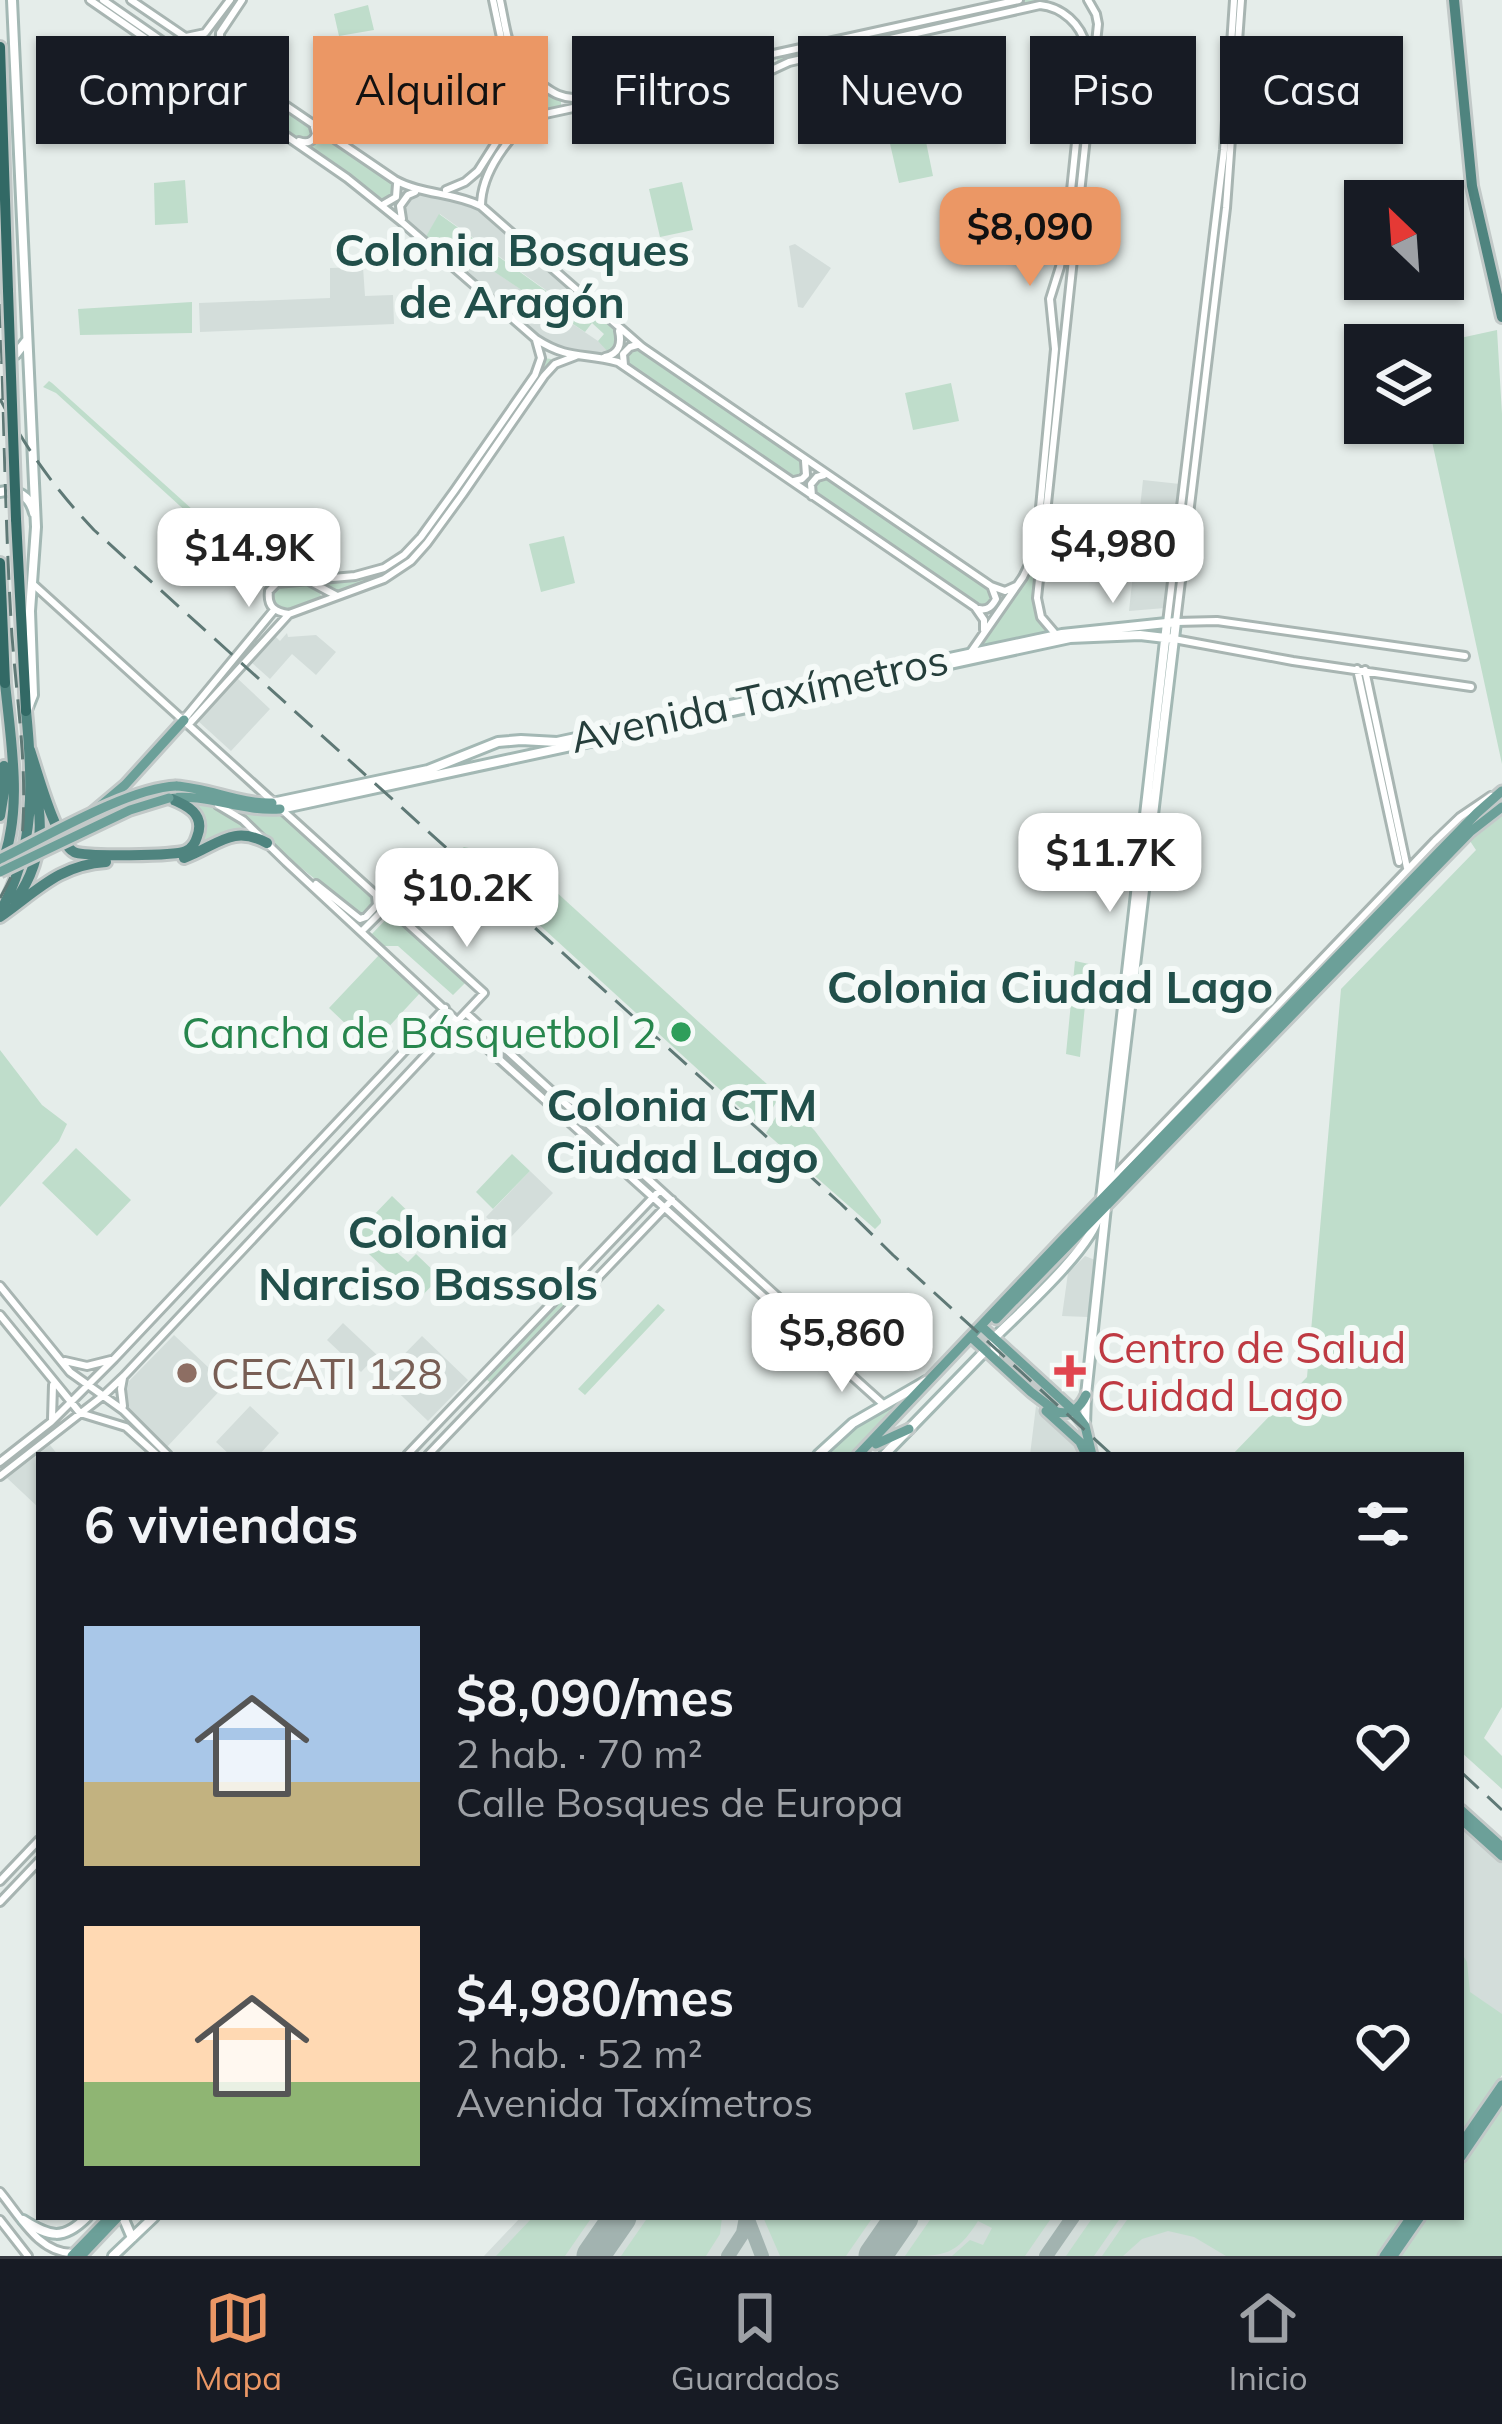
<!DOCTYPE html>
<html lang="es">
<head>
<meta charset="utf-8">
<style>
	:root { --surface:#171b24; --page:#20242c; --text:#f1f3f6; --muted:#9ea1a6; --line:#363941; --accent:#eb9765 }
	body { margin:0; font-family:Mulish,sans-serif; background:var(--page); color:var(--text); height:100vh; display:flex; flex-direction:column; font-size:45px; white-space:nowrap }
	* { box-sizing:border-box; margin:0 }
	p { font-size:39px; color:var(--muted) }
	.icon { flex:none; width:66px; height:66px; fill:none; stroke:currentColor; stroke-width:2; stroke-linecap:round; stroke-linejoin:round }
	.map { position:relative; flex:1; overflow:hidden }
	.side { position:absolute; left:36px; top:1452px; width:1428px; height:768px; display:flex; flex-direction:column; background:var(--surface); border-radius:0px; box-shadow:0 3px 9px #0004 }
	.side>* { flex:none }
	.banner { position:absolute; left:36px; top:36px; width:1431px; height:108px; display:flex; gap:24px }
	.needle { width:78px; rotate:335deg }
	.buttons { position:absolute; left:1344px; top:180px; display:grid; gap:24px }
	.buttons a { display:grid; place-items:center; width:120px; height:120px; border-radius:0px; background:var(--surface); box-shadow:0 3px 9px #0004; font-size:60px }
	.price { position:absolute; translate:-50% -102px; padding:0 27px; border-radius:24px; background:#fff; color:#222; font-size:39px; line-height:78px; filter:drop-shadow(0 3px 6px #0008) }
	.price::after { content:''; position:absolute; left:50%; top:72px; width:36px; height:27px; margin-left:-18px; background:inherit; clip-path:polygon(0 0,100% 0,50% 100%) }
	.price.active { background:var(--accent); color:#111 }
	ul { padding:0; list-style:none }
	li { display:flex; align-items:center; gap:36px; height:300px; padding:0 48px }
	li span { display:grid; place-items:center; flex:none; width:336px; height:240px; border-radius:0px; color:#555 }
	li>.icon { margin-inline-start:auto }
	span .icon { width:144px; height:144px; fill:#fffc; stroke-width:1 }
	li b { font-size:51px }
	h2 { display:flex; justify-content:space-between; align-items:center; height:144px; padding:0 48px; font-size:51px }
	.chip { padding:0 42px; border-radius:0px; background:var(--surface); box-shadow:0 3px 9px #0004; font-size:42px; line-height:108px }
	.chip.active { background:var(--accent); color:#111 }
	.menu { display:flex; justify-content:space-around; align-items:center; height:168px; border-top:3px solid var(--line); background:var(--surface); font-size:33px; color:var(--muted) }
	.menu a { display:grid; justify-items:center; gap:6px }
	.menu .active { color:var(--accent) }
	.map>svg:first-child { display:block }
	.built { fill:#d3ddda }
	.green { fill:#bfddcb }
	.lines { fill:none; stroke-linecap:round; stroke-linejoin:round }
	.taxiway { stroke:#a2b3b0; stroke-width:14 }
	.runway { stroke:#a2b3b0; stroke-width:33 }
	.tertiary-casing { stroke:#a8b5b2; stroke-width:12 }
	.secondary-casing { stroke:#a3b8b4; stroke-width:14 }
	.primary-casing { stroke:#c2c9c8; stroke-width:15 }
	.trunk-casing { stroke:#c2c9c8; stroke-width:16 }
	.motorway-casing { stroke:#c2c9c8; stroke-width:16 }
	.tertiary { stroke:#fff; stroke-width:6 }
	.secondary { stroke:#fff; stroke-width:8 }
	.primary { stroke:#6ca099; stroke-width:9 }
	.trunk { stroke:#4f847f; stroke-width:10 }
	.motorway { stroke:#326965; stroke-width:10 }
	.rail { stroke:#5f7976; stroke-width:3; stroke-dasharray:24 12; stroke-linecap:butt }
	.primary-bridge-casing { stroke:#c2c9c8; stroke-width:15; stroke-linecap:butt }
	.motorway-bridge-casing { stroke:#c2c9c8; stroke-width:16; stroke-linecap:butt }
	.primary-bridge { stroke:#6ca099; stroke-width:9 }
	.motorway-bridge { stroke:#326965; stroke-width:10 }
	.leisure-dot { fill:#2e9e5b; stroke:#f5faf8; stroke-width:4.5 }
	.health-dot { fill:#e0444e; stroke:#f5faf8; stroke-width:4.5 }
	.education-dot { fill:#8d6e63; stroke:#f5faf8; stroke-width:4.5 }
	.labels { text-anchor:middle; dominant-baseline:central; stroke-width:12; stroke-linejoin:round; paint-order:stroke }
	.street-label { font-size:42px; fill:#253e3b; stroke:#f5faf8 }
	.leisure-label { font-size:42px; fill:#27864d; stroke:#f5faf8; text-anchor:end }
	.health-label { font-size:42px; fill:#be3a42; stroke:#f5faf8; text-anchor:start }
	.education-label { font-size:42px; fill:#785e54; stroke:#f5faf8; text-anchor:start }
	.neighbourhood-label { font-size:45px; font-weight:bold; fill:#214f4a; stroke:#f5faf8 }
</style>
</head>
<body>
<div class="map">
<svg width="1502" height="2256" viewBox="0 0 1502 2256">
	<rect width="100%" height="100%" fill="#e5edea"/>
	<path class="built" d="M 420,195 L 447,197 L 470,204 L 580,299 L 571,308 L 440,214 L 425,238 L 405,220 L 403,205 L 409,198 Z
		M 795,244 L 831,268 L 803,308 L 798,307 L 789,246 Z
		M 471,256 L 601,343 L 609,353 L 602,355 L 570,352 L 547,342 L 462,270 Z
		M 363,267 L 365,296 L 393,295 L 394,324 L 200,332 L 199,303 L 330,298 L 330,268 Z
		M 1143,480 L 1180,484 L 1165,608 L 1129,611 Z
		M 287,633 L 288,637 L 316,635 L 336,652 L 316,675 L 292,654 L 270,679 L 251,662 L 275,636 L 280,641 Z
		M 237,678 L 270,709 L 231,751 L 198,721 Z
		M 530,1171 L 553,1193 L 509,1239 L 486,1217 Z
		M 1085,1256 L 1095,1260 L 1088,1317 L 1062,1316 L 1068,1273 Z
		M 343,1323 L 377,1355 L 361,1372 L 327,1340 Z
		M 174,1335 L 226,1384 L 167,1447 L 129,1410 L 125,1399 L 129,1381 Z
		M 422,1336 L 468,1380 L 428,1421 L 382,1377 Z
		M 250,1406 L 279,1433 L 259,1455 L 230,1455 L 216,1442 Z
		M 1036,1406 L 1077,1443 L 1081,1455 L 1030,1455 Z
		M 50,1445 L 58,1455 L 39,1455 L 39,1508 L 7,1478 Z
		M 1461,1826 L 1502,1864 L 1502,2072 L 1461,2132 Z
		M 521,2217 L 1403,2217 L 1376,2256 L 484,2256 Z"/>
	<path class="green" d="M 1017,0 L 1049,0 L 795,57 L 779,64 L 775,55 Z
		M 368,5 L 374,30 L 339,36 L 334,14 Z
		M 196,62 L 252,89 L 311,128 L 313,136 L 303,141 L 217,84 L 194,64 Z
		M 516,68 L 561,100 L 561,108 C 520,118 518,110 510,72 Z
		M 923,127 L 933,176 L 899,183 L 888,135 Z
		M 319,130 L 395,182 L 395,196 L 387,201 L 382,201 L 308,146 L 317,141 Z
		M 185,180 L 188,223 L 155,225 L 154,183 Z
		M 682,182 L 693,230 L 660,237 L 649,189 Z
		M 439,214 L 570,308 L 580,299 C 598,314 629,328 609,353 L 598,341 L 604,334 L 592,323 L 585,332 L 472,257 L 462,270 L 447,257 L 456,244 L 451,241 L 442,253 L 425,238 Z
		M 192,302 L 192,333 L 80,335 L 78,309 Z
		M 1497,330 L 1502,414 L 1502,764 L 1428,423 L 1443,423 L 1443,345 L 1428,345 Z
		M 636,348 L 803,462 L 805,474 L 798,480 L 790,478 L 629,368 L 626,356 Z
		M 544,358 L 551,359 L 553,363 L 419,551 L 394,571 L 337,594 L 316,582 L 383,568 L 413,548 L 530,380 L 539,361 Z
		M 49,381 L 52,383 L 274,583 L 269,587 L 56,393 L 43,387 Z
		M 951,383 L 959,421 L 913,430 L 905,393 Z
		M 820,478 L 827,478 L 991,589 L 993,600 L 988,607 L 981,608 L 815,495 L 812,486 Z
		M 564,536 L 575,583 L 541,592 L 529,544 Z
		M 1031,574 L 1037,577 C 1035,604 1031,613 1053,633 L 977,649 L 1025,579 Z
		M 290,583 C 303,583 317,582 321,596 L 318,600 C 300,606 284,617 272,599 L 274,592 Z
		M 191,803 C 216,804 236,817 255,833 L 192,849 L 203,820 L 198,810 Z
		M 226,807 L 254,814 L 279,813 L 377,902 L 362,917 L 300,867 L 246,819 Z
		M 1502,816 L 1502,1707 L 1484,1738 L 1502,1756 L 1502,1789 L 1461,1752 L 1461,1455 L 1232,1455 L 1307,1377 L 1341,989 L 1476,850 L 1470,841 Z
		M 464,847 L 520,859 L 780,1096 L 761,1127 L 465,857 L 461,849 Z
		M 391,914 L 466,982 L 453,995 L 398,946 L 381,946 L 370,936 Z
		M 380,954 L 421,992 L 370,1047 L 329,1008 Z
		M 1075,961 L 1089,964 L 1080,1057 L 1066,1054 Z
		M 0,1050 L 42,1105 L 67,1124 L 59,1141 L 0,1207 Z
		M 788,1103 L 815,1131 L 881,1220 L 881,1223 L 875,1229 L 766,1133 L 784,1104 Z
		M 76,1148 L 131,1200 L 97,1236 L 42,1183 Z
		M 512,1154 L 530,1171 L 493,1209 L 476,1192 Z
		M 392,1196 L 420,1223 L 395,1251 L 408,1262 L 416,1254 L 440,1277 L 418,1300 L 352,1238 Z
		M 576,1283 L 582,1289 L 493,1385 L 486,1379 Z
		M 658,1304 L 665,1310 L 585,1395 L 578,1389 Z
		M 914,1392 L 855,1455 L 827,1455 L 854,1428 Z
		M 1461,1952 L 1467,1962 L 1470,1992 L 1502,2014 L 1502,2075 L 1461,2135 Z
		M 1502,2104 L 1502,2256 L 1397,2256 L 1424,2217 L 1461,2217 L 1461,2163 Z
		M 533,2217 L 592,2217 L 565,2256 L 496,2256 Z
		M 648,2217 L 722,2217 L 720,2234 L 706,2256 L 621,2256 Z
		M 763,2217 L 873,2217 L 846,2256 L 780,2256 Z
		M 932,2217 L 1052,2217 L 1025,2256 L 952,2256 L 970,2240 L 983,2245 L 992,2228 L 978,2221 C 956,2256 944,2256 905,2256 Z
		M 1093,2217 L 1121,2217 L 1094,2256 L 1066,2256 Z
		M 1129,2217 L 1405,2217 L 1378,2256 L 1226,2256 L 1194,2237 L 1168,2231 L 1142,2239 L 1123,2256 L 1102,2256 Z"/>
	<g class="lines">
		<path class="taxiway" d="M 747,2217 L 762,2256
			M 728,2256 L 743,2233 L 746,2217
			M 1046,2256 L 1073,2217"/>
		<path class="runway" d="M 593,2256 L 620,2217
			M 875,2256 L 902,2217"/>
		<defs>
			<path id="tertiary" d="M 90,0 L 347,178 L 403,223 L 536,339 C 570,361 584,352 618,362 L 975,607 L 984,620 L 984,630
				M 103,0 L 162,41 L 248,85
				M 131,0 L 395,180 C 422,195 453,192 481,206 L 642,347 L 991,586 L 1005,591 L 1016,586
				M 500,0 C 509,42 507,62 545,87 C 555,94 561,97 573,98 L 1019,0
				M 1241,0 L 1226,208 L 1176,622 L 1217,621 L 1465,656
				M 186,37 L 205,33 L 230,0
				M 220,61 L 220,33 L 242,0
				M 299,141 C 307,144 313,142 316,134 L 314,127
				M 446,190 L 465,182 L 478,171 L 513,116 L 514,99 L 493,0
				M 384,204 L 396,197 L 397,184
				M 481,206 C 481,173 509,134 536,116 L 689,83 L 748,81 L 789,62 L 1040,5 C 1062,7 1081,24 1086,46 L 1067,229 L 1060,267 L 1050,299 L 1055,349 L 1036,550 L 1023,577 L 971,652 L 973,656
				M 402,219 L 400,206 L 408,195 L 415,192
				M 605,357 C 619,354 622,344 619,331
				M 624,365 L 623,354 L 630,347 L 637,345
				M 794,481 L 802,479 L 806,475 L 805,461
				M 812,496 L 811,484 L 817,477 L 824,475
				M 309,581 L 337,596
				M 979,609 C 988,611 992,606 996,599 L 992,588
				M 289,614 C 275,612 267,607 269,591 L 277,583 L 355,576 L 384,568 L 404,555 L 421,537 L 455,490 L 535,375 L 541,358 L 536,340
				M 1167,623 L 1224,150 L 1234,0
				M 1058,637 L 1041,617 L 1037,598 L 1098,24 L 1096,14 L 1088,0
				M 1174,639 L 1293,661 L 1471,687
				M 1357,669 L 1399,862
				M 1365,670 L 1407,868
				M 185,718 L 274,610
				M 189,724 L 289,614 L 384,579 L 411,561 L 427,543 L 462,495 L 544,376 L 555,364 L 576,356
				M 218,805 L 243,820 L 286,862 L 459,1023 L 883,1404
				M 316,884 L 360,919 L 366,917 L 377,905 L 376,896
				M 362,931 L 387,906
				M 467,1014 L 825,1340 L 828,1353
				M 1111,1184 L 1118,1172 L 1435,841 L 1460,817 L 1491,796
				M 0,1286 L 70,1372 L 123,1410 L 168,1455
				M 0,1315 L 80,1413 L 126,1427 L 157,1455
				M 65,1361 L 87,1366 L 111,1360
				M 123,1406 L 121,1389 L 123,1378
				M 52,1419 L 53,1385
				M 407,1455 L 660,1190
				M 428,1455 L 672,1200
				M 0,1462 L 51,1422 L 114,1359 L 445,1008
				M 0,1476 L 104,1395 L 124,1376 L 484,993 L 34,585
				M 0,1881 L 39,1840
				M 0,1902 L 39,1861
				M 0,2192 C 20,2216 39,2254 74,2253
				M 0,2220 L 28,2256"/>
			<path id="secondary" d="M 12,0 L 36,527 L 30,611 L 33,695 L 27,710
				M 0,357 L 16,354 L 27,340
				M 0,492 C 17,488 30,496 34,513
				M 272,803 L 428,770 L 498,742 L 521,740 L 557,742 L 1062,634 L 1176,622 L 1108,1192
				M 280,809 L 1070,638 L 1140,635 L 1174,639
				M 1101,1199 L 1167,623
				M 995,1356 L 994,1338 C 1021,1311 1092,1248 1099,1214
				M 1085,1425 L 1086,1395 L 1106,1207
				M 818,1455 L 853,1423 L 926,1381
				M 884,1455 L 986,1350
				M 123,2217 L 132,2238
				M 23,2220 C 50,2237 63,2241 87,2217
				M 113,2256 L 154,2217"/>
			<path id="primary" d="M 176,786 C 209,788 240,804 272,803
				M 169,798 C 206,793 242,812 280,809
				M 93,812 L 125,785 L 184,720
				M 996,1319 L 1470,832 L 1502,807
				M 981,1326 L 1074,1411 L 1085,1426 L 1092,1455
				M 971,1337 L 1031,1392 L 1057,1412 C 1072,1415 1080,1408 1086,1395
				M 1046,1411 L 1080,1442 L 1086,1455
				M 876,1444 L 909,1429
				M 858,1455 L 1064,1238 L 1477,813 L 1502,791
				M 1461,1810 L 1502,1847
				M 1461,1819 L 1502,1856
				M 1461,2144 L 1502,2085
				M 1461,2157 L 1502,2097
				M 72,2256 L 110,2217
				M 81,2256 L 118,2217
				M 1384,2256 L 1411,2217
				M 1393,2256 L 1420,2217"/>
			<path id="trunk" d="M 1454,0 L 1472,186 L 1502,317
				M 30,750 C 37,771 56,842 74,852 C 84,857 176,856 186,851 C 192,848 195,844 197,837 C 206,814 187,805 169,798
				M 0,816 L 4,792 L 4,766
				M 184,858 C 217,846 232,824 267,843
				M 0,869 C 24,813 11,743 5,683
				M 15,901 C 40,867 45,829 35,788
				M 0,912 C 36,849 33,781 26,711
				M 0,917 C 37,891 59,865 106,862"/>
			<path id="motorway" d="M 0,47 L 8,291
				M 16,519 L 26,711
				M 0,563 L 5,683"/>
		</defs>
		<use href="#tertiary" class="tertiary-casing"/>
		<use href="#secondary" class="secondary-casing"/>
		<use href="#primary" class="primary-casing"/>
		<use href="#trunk" class="trunk-casing"/>
		<use href="#motorway" class="motorway-casing"/>
		<use href="#tertiary" class="tertiary"/>
		<use href="#secondary" class="secondary"/>
		<use href="#primary" class="primary"/>
		<use href="#trunk" class="trunk"/>
		<use href="#motorway" class="motorway"/>
		<path class="rail" d="M 0,304 C 4,415 5,526 12,636 C 17,702 28,771 22,838 C 20,860 11,879 0,898
			M 0,399 C 25,448 56,490 94,530 L 841,1204 L 893,1255 L 1112,1455
			M 1461,1772 L 1502,1810"/>
		<defs>
			<path id="primary-bridge" d="M 0,859 C 46,837 128,788 176,786
				M 0,872 L 130,810 L 169,798"/>
			<path id="motorway-bridge" d="M 8,291 L 16,519"/>
		</defs>
		<use href="#primary-bridge" class="primary-bridge-casing"/>
		<use href="#motorway-bridge" class="motorway-bridge-casing"/>
		<use href="#primary-bridge" class="primary-bridge"/>
		<use href="#motorway-bridge" class="motorway-bridge"/>
	</g>
	<circle class="leisure-dot" cx="681" cy="1032" r="12"/>
	<path class="health-dot" d="M1064 1353h12v12h12v12h-12v12h-12v-12h-12v-12h12z"/>
	<circle class="education-dot" cx="187" cy="1373" r="12"/>
	<g class="labels">
		<g class="street-label">
			<text transform="translate(759 698) rotate(-12)">Avenida Taxímetros</text>
		</g>
		<g class="leisure-label">
			<text x="657" y="1032">Cancha de Básquetbol 2</text>
		</g>
		<g class="health-label">
			<text x="1097" y="1347">Centro de Salud<tspan x="1097" dy="48">Cuidad Lago</tspan></text>
		</g>
		<g class="education-label">
			<text x="211" y="1373">CECATI 128</text>
		</g>
		<g class="neighbourhood-label">
			<text x="512" y="249">Colonia Bosques<tspan x="512" dy="52">de Aragón</tspan></text>
			<text x="1050" y="986">Colonia Ciudad Lago</text>
			<text x="682" y="1104">Colonia CTM<tspan x="682" dy="52">Ciudad Lago</tspan></text>
			<text x="428" y="1231">Colonia<tspan x="428" dy="52">Narciso Bassols</tspan></text>
		</g>
	</g>
</svg>
<div class="buttons">
<a><svg class="needle" viewBox="-14 -14 28 28"><path d="M0-13l5 13h-10z" fill="#e53935"/><path d="M0 13l5-13h-10z" fill="#9ea1a6"/></svg></a>
<a><svg class="icon" aria-label="layers" viewBox="0 0 24 24"><path d="M12 4l9 5-9 5-9-5zM3 14l9 5 9-5"/></svg></a>
</div>
<b class="price active" style="left:1030px;top:289px">$8,090</b>
<b class="price" style="left:1113px;top:606px">$4,980</b>
<b class="price" style="left:249px;top:610px">$14.9K</b>
<b class="price" style="left:1110px;top:915px">$11.7K</b>
<b class="price" style="left:467px;top:950px">$10.2K</b>
<b class="price" style="left:842px;top:1395px">$5,860</b>
<div class="banner">
<a class="chip">Comprar</a>
<a class="chip active">Alquilar</a>
<a class="chip">Filtros</a>
<a class="chip">Nuevo</a>
<a class="chip">Piso</a>
<a class="chip">Casa</a>
</div>
<section class="side">
<h2>6 viviendas<svg class="icon" aria-label="filters" viewBox="0 0 24 24"><path d="M4 7h16M4 17h16"/><circle cx="9" cy="7" r="2"/><circle cx="15" cy="17" r="2"/></svg></h2>
<ul>
<li><span style="background:linear-gradient(#a9c7e8 65%,#c2b280 0)"><svg class="icon" aria-label="home" viewBox="0 0 24 24"><path d="M3 11l9-7 9 7M6 9v11h12V9"/></svg></span><div><b>$8,090/mes</b><p>2 hab. · 70 m²</p><p>Calle Bosques de Europa</p></div><svg class="icon" aria-label="heart" viewBox="0 0 24 24"><path d="M12 20l-8-8c-3-5 5-10 8-4 3-6 11-1 8 4z"/></svg></li>
<li><span style="background:linear-gradient(#ffd9b3 65%,#8fb573 0)"><svg class="icon" aria-label="home" viewBox="0 0 24 24"><path d="M3 11l9-7 9 7M6 9v11h12V9"/></svg></span><div><b>$4,980/mes</b><p>2 hab. · 52 m²</p><p>Avenida Taxímetros</p></div><svg class="icon" aria-label="heart" viewBox="0 0 24 24"><path d="M12 20l-8-8c-3-5 5-10 8-4 3-6 11-1 8 4z"/></svg></li>
</ul>
</section>
</div>
<nav class="menu">
<a class="active"><svg class="icon" aria-label="map" viewBox="0 0 24 24"><path d="M3 6l6-2 6 2 6-2v14l-6 2-6-2-6 2zM9 4v14M15 6v14"/></svg>Mapa</a>
<a><svg class="icon" aria-label="saved" viewBox="0 0 24 24"><path d="M7 4h10v16l-5-4-5 4z"/></svg>Guardados</a>
<a><svg class="icon" aria-label="home" viewBox="0 0 24 24"><path d="M3 11l9-7 9 7M6 9v11h12V9"/></svg>Inicio</a>
</nav>
</body>
</html>
